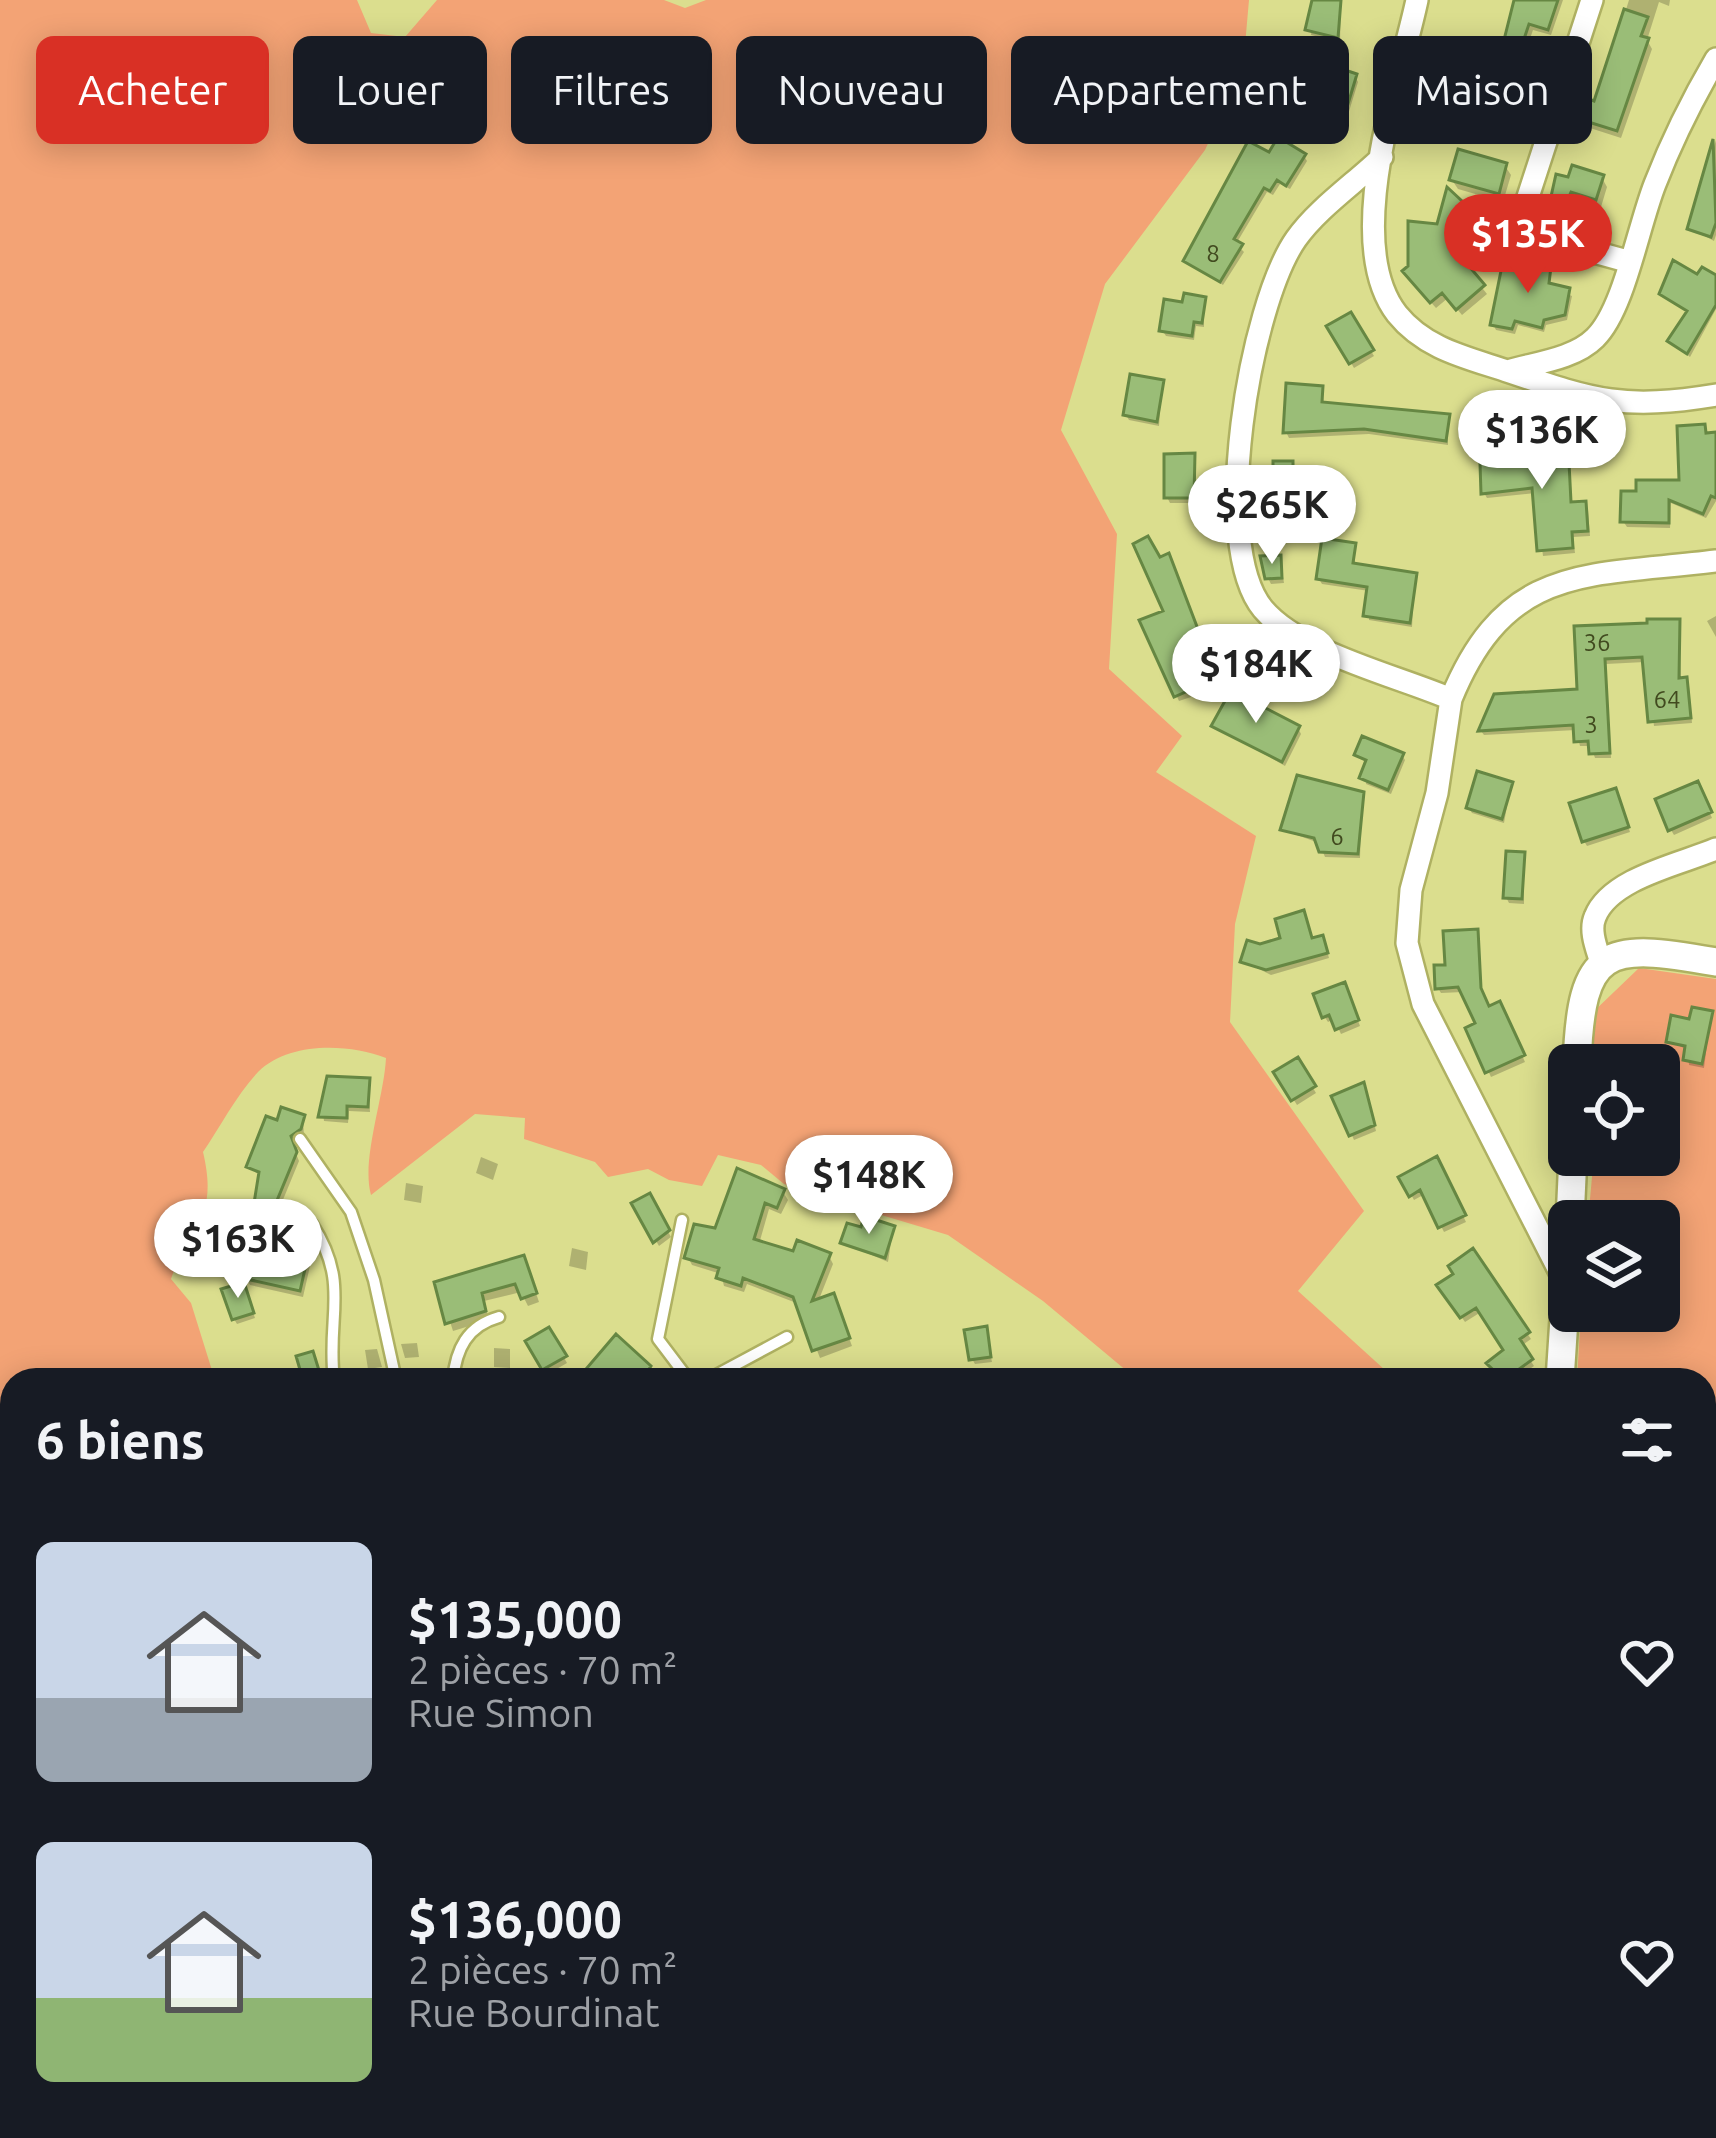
<!DOCTYPE html>
<html lang="fr">
<head>
<meta charset="utf-8">
<style>
	:root { --surface:#171b24; --page:#242831; --text:#f1f3f6; --muted:#9ea1a6; --accent:#d93025 }
	body { margin:0; font-family:Ubuntu,sans-serif; background:var(--page); color:var(--text); height:100vh; display:flex; flex-direction:column; font-size:45px; white-space:nowrap }
	* { box-sizing:border-box; margin:0 }
	p { font-size:39px; color:var(--muted) }
	.icon { flex:none; width:66px; height:66px; fill:none; stroke:currentColor; stroke-width:2; stroke-linecap:round; stroke-linejoin:round }
	.map { position:relative; flex:1; overflow:hidden }
	.side { position:absolute; left:0px; top:1368px; width:1716px; height:771px; display:flex; flex-direction:column; background:var(--surface); border-radius:36px 36px 0 0; box-shadow:0 6px 30px #0003 }
	.side>* { flex:none }
	.top-card { position:absolute; left:36px; top:36px; width:1644px; height:108px; display:flex; gap:24px }
	.buttons { position:absolute; left:1548px; top:1044px; display:grid; gap:24px }
	.buttons a { display:grid; place-items:center; width:132px; height:132px; border-radius:18px; background:var(--surface); box-shadow:0 6px 30px #0003; font-size:60px }
	.price { position:absolute; translate:-50% -102px; padding:0 27px; border-radius:42px; background:#fff; color:#222; font-size:39px; line-height:78px; filter:drop-shadow(0 3px 6px #0008) }
	.price::after { content:''; position:absolute; left:50%; top:72px; width:36px; height:27px; margin-left:-18px; background:inherit; clip-path:polygon(0 0,100% 0,50% 100%) }
	.price.on { background:var(--accent); color:#fff }
	ul { padding:0; list-style:none }
	li { display:flex; align-items:center; gap:36px; height:300px; padding:0 36px }
	li span { display:grid; place-items:center; flex:none; width:336px; height:240px; border-radius:18px; color:#555 }
	li>.icon { margin-inline-start:auto }
	span .icon { width:144px; height:144px; fill:#fffc; stroke-width:1 }
	li b { font-size:51px }
	h2 { display:flex; justify-content:space-between; align-items:center; height:144px; padding:0 36px; font-size:51px }
	.pill { padding:0 42px; border-radius:18px; background:var(--surface); box-shadow:0 6px 30px #0003; font-size:42px; line-height:108px }
	.pill.on { background:var(--accent); color:#fff }
	.map>svg:first-child { display:block }
	.green { fill:#f3a375 }
	.water { fill:#e689b6 }
	.shadow { fill:#0003 }
	.building { fill:#9abd77; stroke:#668743; stroke-width:3 }
	.lines { fill:none; stroke-linecap:round; stroke-linejoin:round }
	.service-casing { stroke:#afb162; stroke-width:15 }
	.minor-casing { stroke:#afb162; stroke-width:26 }
	.tertiary-casing { stroke:#afb162; stroke-width:32 }
	.service { stroke:#fff; stroke-width:10 }
	.minor { stroke:#fff; stroke-width:21 }
	.tertiary { stroke:#fff; stroke-width:27 }
	.labels { text-anchor:middle; dominant-baseline:central; stroke-width:10; stroke-linejoin:round; paint-order:stroke }
	.number-label { font-size:24px; fill:#414a1f }
</style>
</head>
<body>
<div class="map">
<svg width="1716" height="2138" viewBox="0 0 1716 2138">
	<rect width="100%" height="100%" fill="#dbde8e"/>
	<path class="green" d="M 0,0 L 357,0 L 371,33 L 405,37 L 437,0 L 664,0 L 685,8 L 706,0 L 1249,0 L 1243,68 L 1205,150 L 1105,284 L 1061,430 L 1117,534 L 1109,669 L 1182,736 L 1156,772 L 1256,836 L 1235,924 L 1230,1022 L 1364,1211 L 1298,1291 L 1396,1380 L 1152,1380 L 1128,1372 L 1043,1301 L 948,1235 L 818,1196 L 784,1184 L 761,1165 L 718,1155 L 702,1186 L 669,1180 L 648,1169 L 608,1177 L 595,1162 L 524,1139 L 525,1118 L 475,1114 L 371,1195 C 361,1160 384,1098 386,1058 C 349,1044 290,1041 258,1072 C 237,1094 220,1127 203,1152 C 219,1220 190,1221 171,1279 L 191,1303 L 215,1380 L 12,1380 L 12,2020 L 0,2028 Z
		M 1639,968 L 1716,979 L 1716,1478 L 1704,1478 L 1704,1380 L 1577,1380 L 1581,1311 L 1659,1311 L 1659,1221 L 1588,1221 L 1594,1155 L 1659,1155 L 1659,1065 L 1590,1065 L 1590,1015 Z
		M 1704,1502 L 1716,1502 L 1716,1974 L 1704,1982 Z
		M 759,2127 L 1049,2127 L 1038,2138 L 757,2138 Z
		M 1192,2127 L 1308,2127 L 1306,2138 L 1226,2138 Z
		M 1336,2127 L 1602,2127 L 1592,2138 L 1348,2138 Z"/>
	<path class="water" d="M 12,2088 L 12,2127 L 496,2127 L 499,2138 L 0,2138 L 0,2094 Z"/>
	<path class="shadow" d="M 1315,0 L 1341,0 L 1340,42 L 1311,35 Z
		M 1519,0 L 1563,0 L 1551,35 L 1533,30 L 1522,62 L 1542,74 L 1533,104 L 1510,97 L 1504,112 L 1484,100 L 1495,88 Z
		M 1629,0 L 1670,0 L 1669,6 L 1659,2 L 1647,40 L 1652,49 L 1621,138 L 1590,128 L 1586,119 L 1596,105 Z
		M 1355,76 L 1358,82 L 1347,118 L 1321,110 L 1317,104 Z
		M 1716,140 L 1716,235 L 1714,241 L 1690,228 Z
		M 1270,156 L 1304,156 L 1307,161 L 1290,189 L 1280,184 L 1273,195 L 1267,192 L 1236,244 L 1244,252 L 1223,285 L 1186,261 Z
		M 1505,166 L 1511,175 L 1503,202 L 1458,189 L 1452,180 Z
		M 1558,177 L 1602,178 L 1607,187 L 1601,207 L 1576,200 L 1574,206 L 1606,224 L 1610,237 L 1556,219 L 1551,210 Z
		M 1449,193 L 1492,235 L 1465,238 L 1460,260 L 1487,294 L 1462,315 L 1448,298 L 1436,308 L 1410,279 L 1439,227 Z
		M 1549,270 L 1551,287 L 1572,296 L 1567,320 L 1546,325 L 1544,332 L 1518,325 L 1515,334 L 1496,330 L 1493,324 Z
		M 1698,278 L 1716,278 L 1716,309 L 1690,357 L 1671,341 L 1689,313 L 1662,294 Z
		M 1204,300 L 1204,327 L 1196,326 L 1194,340 L 1166,336 L 1162,330 L 1185,305 Z
		M 1350,316 L 1374,356 L 1354,368 L 1330,327 Z
		M 1162,383 L 1159,426 L 1129,420 L 1126,415 Z
		M 1322,389 L 1324,405 L 1448,417 L 1448,445 L 1369,434 L 1289,438 L 1286,432 Z
		M 1704,427 L 1707,436 L 1716,437 L 1716,501 L 1706,518 L 1671,503 L 1670,528 L 1627,527 L 1623,521 L 1682,483 Z
		M 1567,447 L 1572,505 L 1584,504 L 1588,510 L 1590,536 L 1573,537 L 1575,553 L 1543,556 L 1535,493 L 1487,498 L 1484,493 Z
		M 1193,456 L 1196,503 L 1170,503 L 1167,497 Z
		M 1292,464 L 1294,488 L 1326,489 L 1329,516 L 1260,509 L 1257,503 Z
		M 1354,546 L 1355,566 L 1415,576 L 1412,627 L 1369,620 L 1369,591 L 1322,584 L 1319,579 Z
		M 1280,558 L 1284,583 L 1271,584 L 1268,578 Z
		M 1159,561 L 1170,562 L 1208,659 L 1179,671 L 1191,697 L 1179,701 L 1143,622 L 1167,613 Z
		M 1716,616 L 1716,637 L 1707,621 Z
		M 1679,622 L 1681,681 L 1689,686 L 1692,723 L 1654,726 L 1645,662 L 1606,664 L 1611,758 L 1595,758 L 1591,746 L 1580,746 L 1576,730 L 1484,735 L 1481,731 L 1580,692 L 1577,629 Z
		M 1215,726 L 1298,728 L 1301,734 L 1285,766 Z
		M 1357,755 L 1402,755 L 1405,760 L 1391,794 L 1366,784 L 1368,764 Z
		M 1511,784 L 1504,823 L 1472,813 L 1469,808 Z
		M 1700,790 L 1712,818 L 1674,835 L 1671,830 Z
		M 1362,794 L 1360,858 L 1325,857 L 1319,843 L 1283,830 Z
		M 1618,797 L 1630,832 L 1587,846 L 1584,841 Z
		M 1524,855 L 1524,904 L 1509,903 L 1506,897 Z
		M 1476,932 L 1483,997 L 1489,1010 L 1499,1005 L 1525,1062 L 1491,1077 L 1469,1029 L 1479,1025 L 1463,992 L 1441,993 L 1438,988 Z
		M 1312,941 L 1325,943 L 1329,958 L 1271,975 L 1243,961 L 1260,948 Z
		M 1347,991 L 1360,1026 L 1341,1034 L 1334,1019 L 1328,1022 L 1324,1016 Z
		M 1711,1014 L 1704,1068 L 1689,1065 L 1688,1050 L 1669,1041 Z
		M 1297,1061 L 1316,1093 L 1297,1105 L 1277,1073 Z
		M 368,1081 L 370,1112 L 349,1111 L 348,1123 L 324,1121 L 321,1101 Z
		M 1366,1090 L 1376,1131 L 1354,1140 L 1335,1097 Z
		M 303,1118 L 304,1137 L 292,1144 L 299,1161 L 280,1207 L 293,1216 L 287,1244 L 308,1250 L 312,1257 L 303,1297 L 250,1285 L 246,1278 L 261,1177 L 250,1167 L 278,1124 Z
		M 481,1157 L 498,1164 L 493,1180 L 476,1173 Z
		M 1436,1160 L 1466,1222 L 1444,1232 L 1425,1194 L 1414,1200 L 1402,1178 Z
		M 406,1183 L 423,1186 L 421,1203 L 404,1200 Z
		M 783,1192 L 788,1200 L 781,1214 L 769,1209 L 759,1244 L 794,1254 L 829,1256 L 833,1264 L 818,1302 L 837,1305 L 852,1346 L 820,1358 L 799,1304 L 747,1284 L 744,1292 L 724,1286 L 721,1274 L 692,1265 L 688,1257 L 717,1232 Z
		M 649,1197 L 671,1237 L 659,1246 L 635,1205 Z
		M 893,1229 L 888,1262 L 844,1243 Z
		M 572,1248 L 588,1252 L 586,1270 L 569,1266 Z
		M 1472,1253 L 1531,1339 L 1521,1346 L 1534,1366 L 1514,1380 L 1501,1380 L 1490,1364 L 1507,1351 L 1481,1312 L 1465,1322 L 1440,1286 Z
		M 527,1266 L 539,1302 L 528,1306 L 521,1292 L 484,1301 L 489,1320 L 453,1331 L 438,1284 Z
		M 246,1291 L 255,1318 L 237,1324 L 234,1319 Z
		M 985,1330 L 992,1362 L 975,1364 L 972,1359 Z
		M 549,1331 L 567,1363 L 548,1374 L 529,1342 Z
		M 417,1343 L 419,1357 L 405,1358 L 401,1344 Z
		M 494,1348 L 510,1349 L 510,1368 L 494,1367 Z
		M 365,1350 L 377,1349 L 382,1367 L 368,1369 Z
		M 312,1355 L 322,1380 L 274,1380 L 303,1371 Z
		M 649,1367 L 651,1380 L 597,1380 L 589,1370 Z
		M 1027,1373 L 1044,1376 L 1046,1380 L 1026,1380 Z
		M 1716,2010 L 1716,2078 L 1704,2064 L 1704,2021 Z
		M 534,2127 L 556,2127 L 552,2136 Z
		M 709,2127 L 721,2127 L 734,2138 L 700,2138 Z
		M 1066,2127 L 1081,2127 L 1076,2138 L 1065,2138 Z
		M 1660,2127 L 1696,2127 L 1698,2132 L 1693,2138 L 1650,2138 Z"/>
	<path class="building" d="M 1312,0 L 1341,0 L 1338,38 L 1305,30 Z
		M 1514,0 L 1558,0 L 1548,30 L 1529,24 L 1518,57 L 1540,64 L 1530,98 L 1506,91 L 1500,107 L 1481,101 L 1486,82 L 1493,84 Z
		M 1624,9 L 1648,17 L 1641,36 L 1649,38 L 1617,131 L 1582,120 L 1589,99 L 1594,101 Z
		M 1327,64 L 1357,74 L 1345,114 L 1314,105 Z
		M 1278,137 L 1306,154 L 1286,186 L 1277,180 L 1270,191 L 1264,188 L 1234,239 L 1243,244 L 1220,282 L 1183,261 L 1248,141 L 1269,152 Z
		M 1713,139 L 1716,223 L 1711,237 L 1687,229 Z
		M 1458,149 L 1507,163 L 1499,194 L 1449,180 Z
		M 1572,165 L 1604,175 L 1596,200 L 1571,192 L 1568,199 L 1608,222 L 1605,229 L 1548,210 L 1556,174 L 1568,177 Z
		M 1447,187 L 1492,229 L 1462,231 L 1457,252 L 1485,285 L 1456,310 L 1442,293 L 1430,303 L 1402,271 L 1408,266 L 1408,221 L 1437,224 Z
		M 1524,260 L 1551,267 L 1549,283 L 1570,288 L 1565,315 L 1544,320 L 1542,328 L 1515,321 L 1512,329 L 1490,325 L 1503,261 L 1523,265 Z
		M 1673,260 L 1697,274 L 1702,267 L 1716,275 L 1716,305 L 1687,354 L 1667,341 L 1687,311 L 1659,294 Z
		M 1184,293 L 1206,297 L 1202,323 L 1194,322 L 1192,336 L 1159,331 L 1164,299 L 1182,302 Z
		M 1351,312 L 1374,350 L 1349,364 L 1326,326 Z
		M 1130,374 L 1164,380 L 1157,422 L 1123,415 Z
		M 1286,383 L 1323,386 L 1322,402 L 1450,414 L 1446,441 L 1364,429 L 1283,433 Z
		M 1705,424 L 1706,433 L 1716,432 L 1716,498 L 1711,496 L 1703,514 L 1669,500 L 1669,523 L 1620,522 L 1621,491 L 1636,491 L 1636,480 L 1679,480 L 1677,426 Z
		M 1568,443 L 1571,502 L 1586,501 L 1588,531 L 1572,532 L 1573,548 L 1537,551 L 1532,488 L 1481,494 L 1480,463 L 1525,458 L 1524,447 Z
		M 1195,453 L 1194,498 L 1164,498 L 1164,454 Z
		M 1273,461 L 1293,461 L 1293,485 L 1328,486 L 1327,511 L 1254,504 L 1255,474 L 1273,474 Z
		M 1148,536 L 1160,557 L 1169,553 L 1207,653 L 1179,664 L 1190,690 L 1174,697 L 1139,620 L 1163,611 L 1133,544 Z
		M 1322,538 L 1356,543 L 1353,563 L 1417,573 L 1410,623 L 1363,616 L 1367,587 L 1316,579 Z
		M 1281,555 L 1282,578 L 1265,579 L 1260,556 Z
		M 1647,619 L 1680,619 L 1679,678 L 1687,677 L 1691,718 L 1648,722 L 1642,657 L 1605,659 L 1610,753 L 1589,754 L 1588,741 L 1574,742 L 1573,725 L 1478,731 L 1494,694 L 1577,689 L 1574,626 L 1647,623 Z
		M 1231,690 L 1300,726 L 1282,762 L 1211,726 Z
		M 1362,736 L 1404,753 L 1388,790 L 1359,778 L 1366,760 L 1354,755 Z
		M 1477,771 L 1513,782 L 1502,819 L 1466,808 Z
		M 1297,775 L 1364,792 L 1358,854 L 1319,852 L 1314,838 L 1280,830 Z
		M 1698,781 L 1712,812 L 1668,831 L 1655,799 Z
		M 1616,788 L 1629,827 L 1582,842 L 1569,803 Z
		M 1506,851 L 1525,852 L 1522,899 L 1503,898 Z
		M 1304,910 L 1312,938 L 1323,935 L 1328,953 L 1266,970 L 1240,962 L 1247,940 L 1260,944 L 1280,938 L 1275,919 Z
		M 1478,929 L 1481,988 L 1489,1006 L 1500,1001 L 1525,1055 L 1485,1073 L 1465,1028 L 1475,1023 L 1458,987 L 1435,989 L 1434,965 L 1445,965 L 1443,931 Z
		M 1345,982 L 1359,1020 L 1335,1030 L 1329,1015 L 1322,1018 L 1313,994 Z
		M 1692,1007 L 1713,1011 L 1702,1064 L 1683,1060 L 1685,1046 L 1666,1042 L 1671,1015 L 1689,1019 Z
		M 1298,1057 L 1316,1086 L 1291,1101 L 1273,1072 Z
		M 327,1076 L 370,1078 L 368,1107 L 347,1106 L 347,1118 L 318,1117 Z
		M 1364,1082 L 1375,1125 L 1349,1136 L 1331,1096 Z
		M 281,1107 L 305,1115 L 301,1129 L 291,1136 L 297,1152 L 276,1203 L 291,1206 L 284,1241 L 310,1247 L 300,1291 L 242,1278 L 259,1172 L 246,1167 L 266,1116 L 277,1120 Z
		M 1437,1156 L 1466,1215 L 1438,1228 L 1420,1190 L 1409,1197 L 1398,1177 Z
		M 737,1168 L 785,1189 L 777,1208 L 765,1203 L 754,1239 L 793,1251 L 797,1240 L 831,1253 L 812,1301 L 834,1293 L 850,1338 L 812,1351 L 793,1297 L 743,1278 L 741,1286 L 716,1278 L 719,1268 L 684,1258 L 694,1224 L 715,1228 Z
		M 650,1193 L 670,1230 L 653,1243 L 631,1203 Z
		M 864,1216 L 895,1226 L 885,1258 L 840,1243 L 847,1223 L 861,1227 Z
		M 1473,1248 L 1530,1332 L 1520,1339 L 1533,1359 L 1504,1380 L 1486,1363 L 1503,1350 L 1476,1308 L 1460,1318 L 1436,1285 L 1453,1274 L 1448,1266 Z
		M 524,1255 L 537,1293 L 521,1299 L 515,1284 L 482,1293 L 486,1311 L 445,1324 L 434,1282 Z
		M 244,1282 L 254,1313 L 232,1320 L 221,1289 Z
		M 987,1326 L 991,1357 L 969,1360 L 964,1330 Z
		M 549,1327 L 567,1356 L 542,1370 L 525,1341 Z
		M 616,1334 L 651,1366 L 642,1380 L 598,1380 L 586,1369 Z
		M 313,1351 L 322,1380 L 303,1380 L 296,1356 Z"/>
	<g class="lines">
		<defs>
			<path id="service" d="M 300,1139 L 351,1212 L 374,1280 L 396,1380
				M 682,1220 L 658,1339 L 689,1380
				M 312,1224 C 351,1284 326,1317 334,1380
				M 453,1380 C 456,1349 467,1326 499,1317
				M 707,1380 L 787,1337
				M 986,1380 L 986,1379"/>
			<path id="minor" d="M 1417,0 C 1400,80 1341,242 1397,314 C 1426,350 1469,358 1510,372 C 1596,401 1624,410 1716,395
				M 1592,0 L 1527,200 L 1543,238 L 1627,261
				M 1382,157 C 1355,183 1317,209 1296,239 C 1250,305 1209,544 1263,609 C 1300,653 1398,676 1451,699 C 1507,562 1588,577 1716,561
				M 1508,371 C 1535,363 1574,359 1595,338 C 1624,310 1638,227 1655,184 C 1672,140 1692,100 1716,59
				M 1451,699 L 1437,793 L 1411,890 L 1407,943 L 1423,1004 L 1565,1282
				M 1601,963 C 1597,949 1589,931 1595,917 C 1610,878 1681,864 1716,849"/>
			<path id="tertiary" d="M 1577,1065 C 1581,946 1605,942 1716,962
				M 1570,1221 L 1573,1155
				M 1560,1380 L 1569,1242
				M 1704,1496 L 1716,1495"/>
		</defs>
		<use href="#service" class="service-casing"/>
		<use href="#minor" class="minor-casing"/>
		<use href="#tertiary" class="tertiary-casing"/>
		<use href="#service" class="service"/>
		<use href="#minor" class="minor"/>
		<use href="#tertiary" class="tertiary"/>
	</g>
	<g class="labels">
		<g class="number-label">
			<text x="1213" y="253">8</text>
			<text x="1597" y="642">36</text>
			<text x="1667" y="699">64</text>
			<text x="1591" y="724">3</text>
			<text x="1337" y="836">6</text>
		</g>
	</g>
</svg>
<div class="buttons">
<a><svg class="icon" aria-label="locate" viewBox="0 0 24 24"><circle cx="12" cy="12" r="6"/><path d="M12 2v4M12 18v4M2 12h4M18 12h4"/></svg></a>
<a><svg class="icon" aria-label="layers" viewBox="0 0 24 24"><path d="M12 4l9 5-9 5-9-5zM3 14l9 5 9-5"/></svg></a>
</div>
<b class="price on" style="left:1528px;top:296px">$135K</b>
<b class="price" style="left:1542px;top:492px">$136K</b>
<b class="price" style="left:1272px;top:567px">$265K</b>
<b class="price" style="left:1256px;top:726px">$184K</b>
<b class="price" style="left:869px;top:1237px">$148K</b>
<b class="price" style="left:238px;top:1301px">$163K</b>
<div class="top-card">
<a class="pill on">Acheter</a>
<a class="pill">Louer</a>
<a class="pill">Filtres</a>
<a class="pill">Nouveau</a>
<a class="pill">Appartement</a>
<a class="pill">Maison</a>
</div>
<section class="side">
<h2>6 biens<svg class="icon" aria-label="filters" viewBox="0 0 24 24"><path d="M4 7h16M4 17h16"/><circle cx="9" cy="7" r="2"/><circle cx="15" cy="17" r="2"/></svg></h2>
<ul>
<li><span style="background:linear-gradient(#c9d6e8 65%,#9aa5b1 0)"><svg class="icon" aria-label="home" viewBox="0 0 24 24"><path d="M3 11l9-7 9 7M6 9v11h12V9"/></svg></span><div><b>$135,000</b><p>2 pièces · 70 m²</p><p>Rue Simon</p></div><svg class="icon" aria-label="heart" viewBox="0 0 24 24"><path d="M12 20l-8-8c-3-5 5-10 8-4 3-6 11-1 8 4z"/></svg></li>
<li><span style="background:linear-gradient(#c9d6e8 65%,#8fb573 0)"><svg class="icon" aria-label="home" viewBox="0 0 24 24"><path d="M3 11l9-7 9 7M6 9v11h12V9"/></svg></span><div><b>$136,000</b><p>2 pièces · 70 m²</p><p>Rue Bourdinat</p></div><svg class="icon" aria-label="heart" viewBox="0 0 24 24"><path d="M12 20l-8-8c-3-5 5-10 8-4 3-6 11-1 8 4z"/></svg></li>
</ul>
</section>
</div>
</body>
</html>
